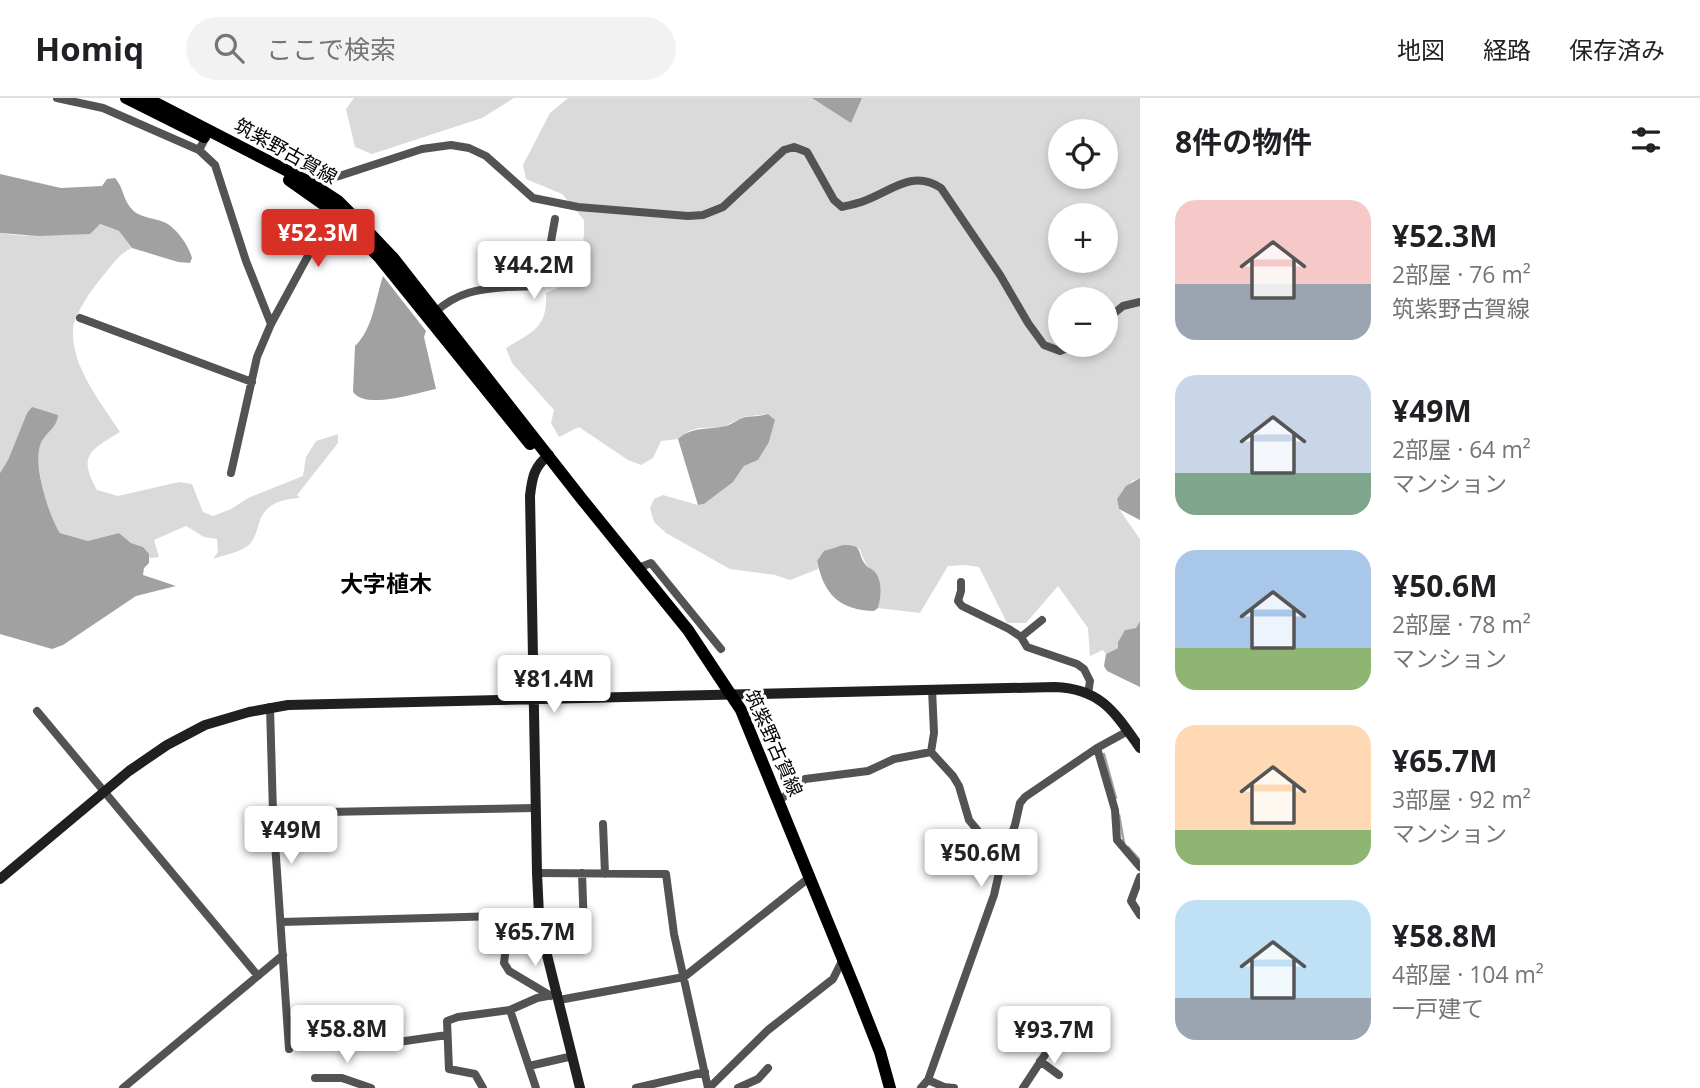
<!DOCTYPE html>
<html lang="ja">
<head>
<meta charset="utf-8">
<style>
	:root { --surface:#fff; --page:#f2f2f2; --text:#202124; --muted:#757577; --line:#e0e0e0; --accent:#d93025 }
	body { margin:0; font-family:"Open Sans","Noto Sans JP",sans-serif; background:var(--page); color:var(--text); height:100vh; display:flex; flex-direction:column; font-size:26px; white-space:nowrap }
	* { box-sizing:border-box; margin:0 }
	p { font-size:23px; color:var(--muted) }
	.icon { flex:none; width:38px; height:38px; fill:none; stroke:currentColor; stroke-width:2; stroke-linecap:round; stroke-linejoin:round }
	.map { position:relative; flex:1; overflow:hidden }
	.drawer { display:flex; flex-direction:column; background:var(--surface); width:560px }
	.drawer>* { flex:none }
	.buttons { position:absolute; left:1048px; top:21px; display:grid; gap:14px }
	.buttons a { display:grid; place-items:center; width:70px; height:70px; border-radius:50%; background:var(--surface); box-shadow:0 4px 10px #0003; font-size:35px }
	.price { position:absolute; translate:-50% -60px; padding:0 16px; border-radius:7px; background:#fff; color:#222; font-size:23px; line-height:46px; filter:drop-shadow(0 2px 4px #0008) }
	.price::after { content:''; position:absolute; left:50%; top:42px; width:21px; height:16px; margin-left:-10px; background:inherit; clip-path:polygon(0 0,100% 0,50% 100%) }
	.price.on { background:var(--accent); color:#fff }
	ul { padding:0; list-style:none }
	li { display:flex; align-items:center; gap:21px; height:175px; padding:0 35px }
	li span { display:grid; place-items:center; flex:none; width:196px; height:140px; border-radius:21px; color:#555 }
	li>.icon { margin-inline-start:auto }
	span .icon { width:84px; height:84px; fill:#fffc; stroke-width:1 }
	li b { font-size:30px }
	h2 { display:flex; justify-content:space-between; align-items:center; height:84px; padding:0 35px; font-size:30px }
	header { display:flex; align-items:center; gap:42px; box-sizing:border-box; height:98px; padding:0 35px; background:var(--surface); border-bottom:2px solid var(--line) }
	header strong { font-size:33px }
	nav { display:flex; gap:38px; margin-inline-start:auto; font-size:24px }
	.search { width:490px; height:63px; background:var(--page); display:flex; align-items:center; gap:18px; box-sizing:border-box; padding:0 24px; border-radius:38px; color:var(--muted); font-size:26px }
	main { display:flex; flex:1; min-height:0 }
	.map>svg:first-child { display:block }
	.green { fill:#dadada; fill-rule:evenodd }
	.water { fill:#a1a1a1 }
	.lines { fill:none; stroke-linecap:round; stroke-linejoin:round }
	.stream { stroke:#a1a1a1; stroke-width:2.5 }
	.street { stroke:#535353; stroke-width:8 }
	.secondary { stroke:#202020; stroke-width:10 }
	.primary { stroke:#000; stroke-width:12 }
	.labels { text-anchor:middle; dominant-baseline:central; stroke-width:6; stroke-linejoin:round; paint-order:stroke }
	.street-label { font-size:19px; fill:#000; stroke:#fff }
	.quarter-label { font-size:23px; font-weight:bold; fill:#000; stroke:#fff }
</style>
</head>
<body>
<header>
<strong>Homiq</strong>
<div class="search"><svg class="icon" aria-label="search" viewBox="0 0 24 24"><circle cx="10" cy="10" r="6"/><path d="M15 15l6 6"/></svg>ここで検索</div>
<nav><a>地図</a><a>経路</a><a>保存済み</a></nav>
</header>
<main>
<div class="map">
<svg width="1140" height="990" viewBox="0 0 1140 990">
	<rect width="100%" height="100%" fill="#fff"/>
	<path class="green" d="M 354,0 L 514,0 L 482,20 L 372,56 L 355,49 L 346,11 Z
		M 568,0 L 1140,0 L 1140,380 L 1132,383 L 1117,401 L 1119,411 L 1140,441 L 1140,523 L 1137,530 L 1125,532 L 1118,544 L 1118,550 L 1106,556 L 1103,552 L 1090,558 L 1088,530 L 1058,488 L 1026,525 L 1007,525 L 979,469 L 964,467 L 948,468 L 920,515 L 878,510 C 883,488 866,472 860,451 C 842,446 829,447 817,463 L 818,471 L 790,482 L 775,477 L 730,471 L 666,435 L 654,424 L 650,410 L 654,401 L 663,397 L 698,407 L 704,406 L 733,384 L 744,368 L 758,362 L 769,344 L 775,322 L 768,316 L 743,319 L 723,329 L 699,330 L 689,333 L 678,341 L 661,343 L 653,360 L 641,367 L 628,362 L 579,329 L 559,339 L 551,325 L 554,312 L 512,265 L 506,250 C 533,234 548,229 546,195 L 567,186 L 581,158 L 584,137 L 584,122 L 562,96 L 526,81 L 523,67 L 550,15 ZM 1060,33 L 1106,33 L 1106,79 L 1060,79 ZM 1060,117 L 1106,117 L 1106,163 L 1060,163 ZM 1060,201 L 1106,201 L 1106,247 L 1060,247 Z
		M 99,126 L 119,133 L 132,150 C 119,155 111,169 102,179 C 92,191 74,217 73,231 C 71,269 101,304 120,334 C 91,352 77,357 97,392 L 118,398 L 179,384 L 192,386 L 203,414 L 213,418 L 231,411 L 248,400 L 303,378 L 306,359 L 316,343 L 338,336 L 338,345 L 297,397 L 300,400 C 282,401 265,405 259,425 C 257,432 255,440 250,446 C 242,454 224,457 213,461 L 218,454 L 217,441 L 204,439 L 186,428 L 154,442 L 159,459 L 150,460 L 143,449 L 131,445 L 119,435 L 88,443 L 60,435 C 57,431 53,426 51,421 C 45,409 36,363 39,351 C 42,339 51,328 58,317 L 32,310 L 27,315 L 8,362 L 0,375 L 0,135 C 37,141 64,136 99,126 Z"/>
	<path class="water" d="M 812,0 L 862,0 L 851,25 Z
		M 0,76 L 61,90 L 102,88 L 107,81 L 115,80 C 123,89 123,100 130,109 C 139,121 154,119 166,125 C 177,131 189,148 192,160 L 190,165 L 178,164 L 132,150 L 119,133 L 100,126 L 90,136 L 38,138 L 0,135 Z
		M 383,178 L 426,233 L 424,239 L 436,291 C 416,295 366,312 353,294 L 355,248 C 373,231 375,202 383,178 Z
		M 32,309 L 58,317 C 57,330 46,334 41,345 C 32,364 48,417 60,435 L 88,443 L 119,435 L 131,445 L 143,449 L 149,456 L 149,465 L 144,470 L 143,477 L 176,488 L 136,498 L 63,547 L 52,551 L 0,536 L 0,375 L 8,362 L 27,315 Z
		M 768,316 L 775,322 L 769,344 L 758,362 L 744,368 L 733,384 L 704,406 L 698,407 L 678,341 C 693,328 708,332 726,328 C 733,326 739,320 746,319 C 754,318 760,318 768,316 Z
		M 1140,380 L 1140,422 L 1119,411 L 1117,401 L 1126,388 Z
		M 843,447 C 864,447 856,453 865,466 C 867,470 871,470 874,473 C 883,482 881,499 878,510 L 874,513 C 840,512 824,497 817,463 L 824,453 Z
		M 1140,523 L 1140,589 L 1107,573 L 1104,568 L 1106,556 L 1118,550 L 1118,544 L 1125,532 L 1136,530 Z"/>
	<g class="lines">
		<path class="stream" d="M 1104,656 L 1116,700
			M 1119,717 L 1124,745
			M 1128,749 L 1140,762"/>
		<path class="street" d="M 57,0 L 103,10 L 199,52
			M 207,37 L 199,52 L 215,67 L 246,163 L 271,226
			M 315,91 L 327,82 L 422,51 L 451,47 L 469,50 L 486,58 L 533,100 L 578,109 L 688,118 L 703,117 L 723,109 L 784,52 L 794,49 L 807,54 L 834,102 L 842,109 C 849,107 857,106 864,103 C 892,93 912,71 941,90 L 1000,177 L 1028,225 L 1044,247 L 1060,253 L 1075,247
			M 435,214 C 458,194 478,191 507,189 C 522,188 531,191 544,182 L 555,121
			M 80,220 L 252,284
			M 1106,222 L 1123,208 L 1140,204
			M 231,375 L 257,259 L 271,226 L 334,110
			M 638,470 L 651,465 L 721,551
			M 961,484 L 961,493 L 958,503 L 962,508 L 1009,531 L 1021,539 L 1027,549 L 1077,566 L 1084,571 L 1090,583 L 1088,596
			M 1021,539 L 1042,522
			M 270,609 L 273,715 L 289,951
			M 37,613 L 258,878
			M 1097,650 L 1115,712 L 1117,742 L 1140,769
			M 931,654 L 953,678 L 959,688 L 969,722 L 1002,762
			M 779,703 L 805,681 L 868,673 L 894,661 L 931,654 L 934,635 L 932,591
			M 273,715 L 536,710
			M 603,726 L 605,776
			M 537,775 L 666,776 L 674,836 L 708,990
			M 582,775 L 584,832
			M 1140,779 L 1131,803 L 1140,817
			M 281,824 L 539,817
			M 506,848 L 504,865 L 509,873 L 551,898
			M 559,902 L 684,879 L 810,779
			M 1023,938 L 1047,952
			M 384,946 L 447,937
			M 1040,963 L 1059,977
			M 529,968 L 573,958
			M 315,980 L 342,980 L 371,990
			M 928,982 L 944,989 L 954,990
			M 123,990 L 283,857
			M 483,990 L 475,976 L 449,971 L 447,923 L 458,919 L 510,912
			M 536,990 L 510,912 L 537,900 L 558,896
			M 636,990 L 705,974
			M 709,990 L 768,932 L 833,881 L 843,861
			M 738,990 L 758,981 L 768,970
			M 921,990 L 928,982 L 994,797 L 1002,762 L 1015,727 L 1020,705 L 1025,699 L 1097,650 L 1128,633
			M 1023,990 L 1062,931"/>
		<path class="secondary" d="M 549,357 C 534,368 532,380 530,398 L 537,775 L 539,817 L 546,853 L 580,990
			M 0,781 L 129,673 L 167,647 L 205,627 L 249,614 L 288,607 L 1055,589 C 1102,591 1115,615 1140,650"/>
		<path class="primary" d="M 126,0 L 204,39
			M 146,0 L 309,84 L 338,103 L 356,121 L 394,161 L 581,400 L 688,532 L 741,612 L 858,898 L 880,954 L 890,990
			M 289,82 L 333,113 L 379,159 L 530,346"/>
	</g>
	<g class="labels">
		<g class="street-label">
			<text transform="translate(286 53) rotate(29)">筑紫野古賀線</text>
			<text transform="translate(774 645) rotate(66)">筑紫野古賀線</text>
		</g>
		<g class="quarter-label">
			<text x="386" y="485">大字植木</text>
		</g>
	</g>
</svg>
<div class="buttons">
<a><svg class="icon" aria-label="locate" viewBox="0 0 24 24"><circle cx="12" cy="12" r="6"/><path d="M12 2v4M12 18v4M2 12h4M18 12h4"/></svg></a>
<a>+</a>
<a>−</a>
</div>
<b class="price on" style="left:318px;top:171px">¥52.3M</b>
<b class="price" style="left:534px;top:203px">¥44.2M</b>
<b class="price" style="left:554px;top:617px">¥81.4M</b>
<b class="price" style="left:291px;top:768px">¥49M</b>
<b class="price" style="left:981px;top:791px">¥50.6M</b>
<b class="price" style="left:535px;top:870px">¥65.7M</b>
<b class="price" style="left:347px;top:967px">¥58.8M</b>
<b class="price" style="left:1054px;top:968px">¥93.7M</b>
</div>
<section class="drawer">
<h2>8件の物件<svg class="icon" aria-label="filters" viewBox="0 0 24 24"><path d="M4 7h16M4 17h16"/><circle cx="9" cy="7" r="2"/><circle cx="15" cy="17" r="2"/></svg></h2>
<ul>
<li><span style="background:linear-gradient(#f6c9c9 60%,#9aa5b1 0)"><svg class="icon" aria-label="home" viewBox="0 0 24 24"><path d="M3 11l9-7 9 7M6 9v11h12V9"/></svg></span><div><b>¥52.3M</b><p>2部屋 · 76 m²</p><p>筑紫野古賀線</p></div></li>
<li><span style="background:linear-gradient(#c9d6e8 70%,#7fa58c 0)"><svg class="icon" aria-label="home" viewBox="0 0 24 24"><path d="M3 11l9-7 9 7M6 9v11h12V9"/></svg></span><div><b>¥49M</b><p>2部屋 · 64 m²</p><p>マンション</p></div></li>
<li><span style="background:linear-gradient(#a9c7e8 70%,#8fb573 0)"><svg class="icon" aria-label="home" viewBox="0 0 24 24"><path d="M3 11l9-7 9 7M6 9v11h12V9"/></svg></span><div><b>¥50.6M</b><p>2部屋 · 78 m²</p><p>マンション</p></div></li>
<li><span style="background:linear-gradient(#ffd9b3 75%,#8fb573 0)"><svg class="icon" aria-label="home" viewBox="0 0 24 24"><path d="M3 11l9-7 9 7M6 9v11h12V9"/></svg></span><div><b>¥65.7M</b><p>3部屋 · 92 m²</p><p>マンション</p></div></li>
<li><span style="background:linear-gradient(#bfe0f5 70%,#9aa5b1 0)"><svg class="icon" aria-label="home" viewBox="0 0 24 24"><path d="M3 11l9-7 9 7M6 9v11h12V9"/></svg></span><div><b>¥58.8M</b><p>4部屋 · 104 m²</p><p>一戸建て</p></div></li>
</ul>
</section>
</main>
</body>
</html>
